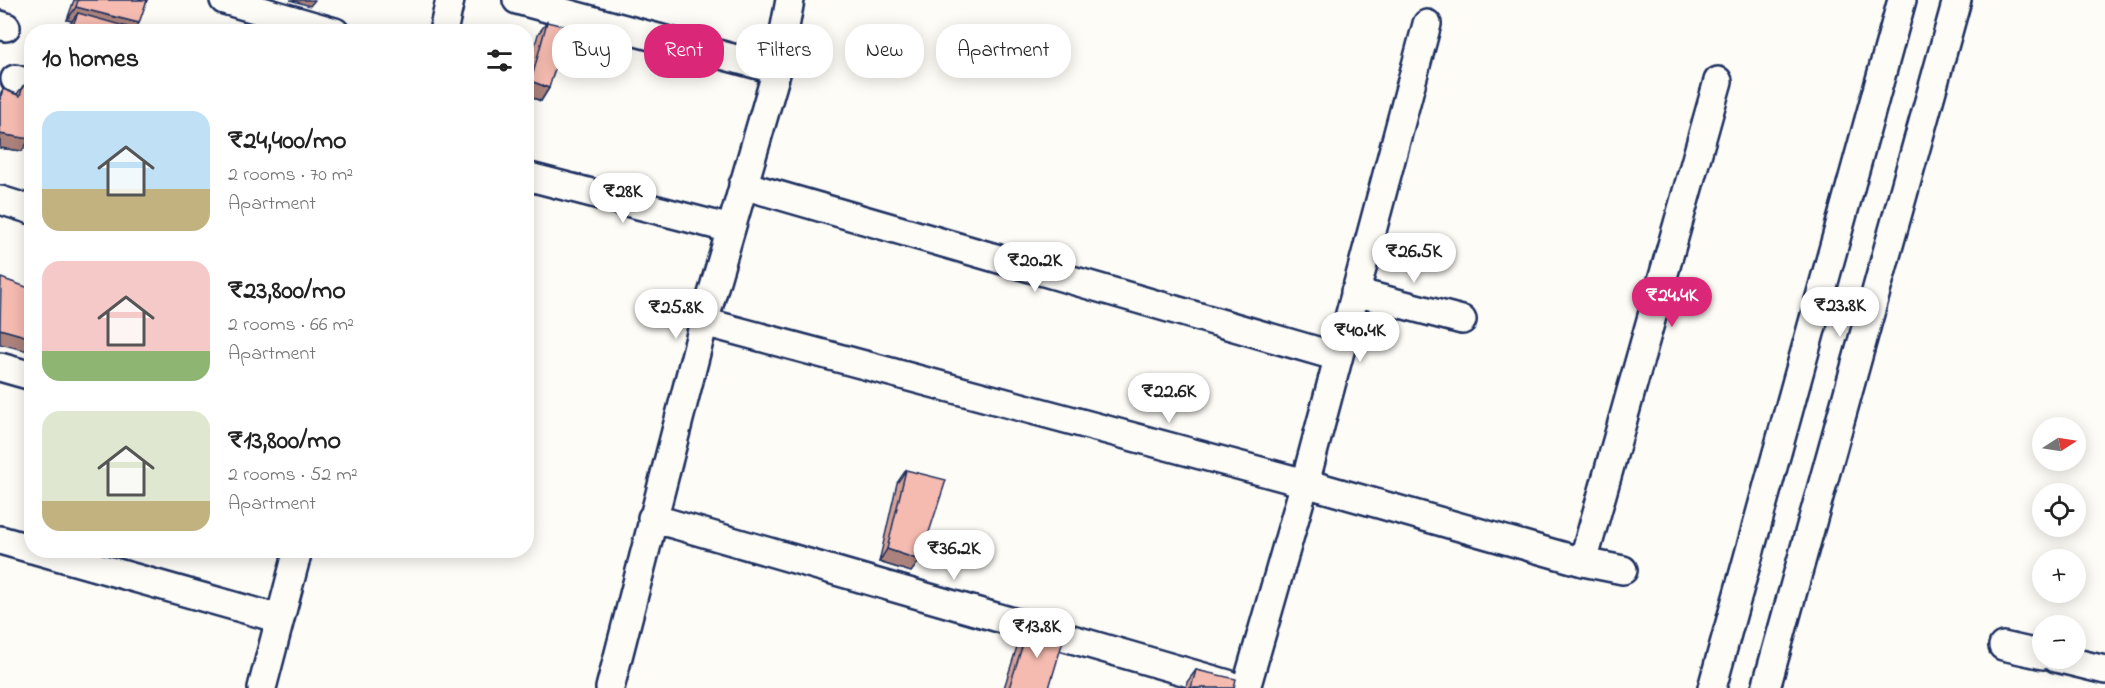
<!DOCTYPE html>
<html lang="en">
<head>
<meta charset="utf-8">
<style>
	:root { --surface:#fff; --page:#f2f2f2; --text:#222; --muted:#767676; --accent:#db2777 }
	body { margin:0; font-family:"Indie Flower",sans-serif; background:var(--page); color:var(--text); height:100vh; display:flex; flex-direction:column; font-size:22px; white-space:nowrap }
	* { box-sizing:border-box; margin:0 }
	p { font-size:20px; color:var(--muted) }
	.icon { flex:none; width:33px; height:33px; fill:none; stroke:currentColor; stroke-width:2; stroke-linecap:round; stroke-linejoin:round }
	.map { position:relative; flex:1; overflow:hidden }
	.details { position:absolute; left:24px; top:24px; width:510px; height:534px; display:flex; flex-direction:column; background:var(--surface); border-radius:24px; box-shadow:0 3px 15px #0003 }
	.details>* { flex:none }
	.banner { position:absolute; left:552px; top:24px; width:570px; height:54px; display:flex; gap:12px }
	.needle { width:39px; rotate:78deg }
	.tools { position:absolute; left:2032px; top:417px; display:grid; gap:12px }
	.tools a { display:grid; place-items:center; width:54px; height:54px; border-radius:50%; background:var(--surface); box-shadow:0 3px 15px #0003; font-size:30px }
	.price { position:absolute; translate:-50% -51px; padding:0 14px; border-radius:21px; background:#fff; color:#222; font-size:20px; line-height:39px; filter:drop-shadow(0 2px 3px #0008) }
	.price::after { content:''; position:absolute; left:50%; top:36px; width:18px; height:14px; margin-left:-9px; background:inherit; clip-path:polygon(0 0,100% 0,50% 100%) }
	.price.selected { background:var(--accent); color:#fff }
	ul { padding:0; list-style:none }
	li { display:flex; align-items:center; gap:18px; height:150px; padding:0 18px }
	li span { display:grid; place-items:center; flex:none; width:168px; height:120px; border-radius:18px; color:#555 }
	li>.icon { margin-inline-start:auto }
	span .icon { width:72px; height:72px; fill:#fffc; stroke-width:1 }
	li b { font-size:26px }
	h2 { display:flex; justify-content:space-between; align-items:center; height:72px; padding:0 18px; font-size:26px }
	.pill { padding:0 21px; border-radius:24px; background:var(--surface); box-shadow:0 3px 15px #0003; font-size:21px; line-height:54px }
	.pill.selected { background:var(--accent); color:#fff }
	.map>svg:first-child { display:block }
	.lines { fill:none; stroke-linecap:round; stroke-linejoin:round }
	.street-casing { stroke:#1b2f5e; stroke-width:32 }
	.street { stroke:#fdfcf7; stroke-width:27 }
	.wall { fill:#d3a197; stroke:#1b2f5e; stroke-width:1.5 }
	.shaded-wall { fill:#ac837b; stroke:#1b2f5e; stroke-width:1.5 }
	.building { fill:#f5bbb0; stroke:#1b2f5e; stroke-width:1.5 }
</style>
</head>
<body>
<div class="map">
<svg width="2105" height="688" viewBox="0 0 2105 688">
	<rect width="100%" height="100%" fill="#fdfcf7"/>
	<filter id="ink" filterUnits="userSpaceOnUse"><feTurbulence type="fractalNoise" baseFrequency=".0167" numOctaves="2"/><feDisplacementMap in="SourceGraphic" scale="12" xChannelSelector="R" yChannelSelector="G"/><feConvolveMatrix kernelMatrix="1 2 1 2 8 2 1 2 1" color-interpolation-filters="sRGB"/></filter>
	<g filter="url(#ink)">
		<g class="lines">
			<defs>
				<path id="street" d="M 224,0 L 335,32
					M 517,0 L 777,70
					M 0,25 L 6,27
					M 443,32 L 450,0
					M 15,79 L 32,84
					M 526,176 L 731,229
					M 743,185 L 1338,357
					M 0,200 L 32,210
					M 1355,292 L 1462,320
					M 704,322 L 1305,483 L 1583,562 L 1623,570
					M 0,367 L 32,376
					M 652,518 L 1228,684
					M 0,540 L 32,549
					M 36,550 L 280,619
					M 1583,562 L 1718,81
					M 2003,646 L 2043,655
					M 2056,658 L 2105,670
					M 262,688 L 298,550
					M 610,688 L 704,322 L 777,70 L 790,0
					M 1246,688 L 1305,483 L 1427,24
					M 1712,688 L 1902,0
					M 1766,688 L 1957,0"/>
			</defs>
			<use href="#street" class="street-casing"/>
			<use href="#street" class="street"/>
		</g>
		<path class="wall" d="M 74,0 L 147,0 L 134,32 L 67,32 L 72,21 L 67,20 Z
			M 547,22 L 549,88 L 541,101 L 526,95 L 526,79 L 538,34 Z
			M 23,86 L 22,151 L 0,148 L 0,94 L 3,89 L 17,94 Z
			M 906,470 L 920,560 L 911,572 L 879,562 L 897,483 Z
			M 1029,625 L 1049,688 L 1004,688 L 1020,637 Z
			M 1196,670 L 1234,688 L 1186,688 L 1187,682 Z"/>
		<path class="shaded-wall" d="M 290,0 L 315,0 L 310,6 Z
			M 76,7 L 139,23 L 134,32 L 114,32 L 78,13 L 72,21 L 67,20 Z
			M 531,81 L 549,88 L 541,101 L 526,95 L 526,88 Z
			M 0,134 L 30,139 L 22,151 L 0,148 Z
			M 0,329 L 32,338 L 32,352 L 0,344 Z
			M 887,549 L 920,560 L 911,572 L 879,562 Z"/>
		<path class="building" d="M 78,0 L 147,0 L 139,23 L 76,7 Z
			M 78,13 L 131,28 L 130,32 L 70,32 Z
			M 547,22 L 568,27 L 549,88 L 531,81 Z
			M 23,86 L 32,88 L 32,135 L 30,139 L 0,134 L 0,100 L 3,89 L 20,96 Z
			M 1,278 L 32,289 L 32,338 L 0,329 Z
			M 906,470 L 946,480 L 920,560 L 887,549 Z
			M 1029,625 L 1065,634 L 1049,688 L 1009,688 Z
			M 1196,670 L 1236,679 L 1234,688 L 1191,688 Z"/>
	</g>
</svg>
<div class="tools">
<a><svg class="needle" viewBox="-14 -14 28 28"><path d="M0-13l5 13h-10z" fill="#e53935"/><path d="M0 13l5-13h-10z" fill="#767676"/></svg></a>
<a><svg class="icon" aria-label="locate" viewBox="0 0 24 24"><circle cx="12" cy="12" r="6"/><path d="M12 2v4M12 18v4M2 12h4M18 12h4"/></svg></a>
<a>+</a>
<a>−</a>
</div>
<b class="price" style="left:623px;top:224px">₹28K</b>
<b class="price" style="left:1414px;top:284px">₹26.5K</b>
<b class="price" style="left:1035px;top:293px">₹20.2K</b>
<b class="price selected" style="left:1672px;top:328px">₹24.4K</b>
<b class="price" style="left:1840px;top:338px">₹23.8K</b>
<b class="price" style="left:676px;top:340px">₹25.8K</b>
<b class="price" style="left:1360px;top:363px">₹40.4K</b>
<b class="price" style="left:1169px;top:424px">₹22.6K</b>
<b class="price" style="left:954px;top:581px">₹36.2K</b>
<b class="price" style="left:1037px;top:659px">₹13.8K</b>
<div class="banner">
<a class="pill">Buy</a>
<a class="pill selected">Rent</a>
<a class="pill">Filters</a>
<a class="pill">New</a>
<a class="pill">Apartment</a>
</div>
<section class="details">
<h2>10 homes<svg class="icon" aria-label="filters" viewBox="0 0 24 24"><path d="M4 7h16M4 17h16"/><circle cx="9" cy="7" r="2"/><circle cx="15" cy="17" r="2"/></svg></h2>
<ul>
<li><span style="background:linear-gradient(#bfe0f5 65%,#c2b280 0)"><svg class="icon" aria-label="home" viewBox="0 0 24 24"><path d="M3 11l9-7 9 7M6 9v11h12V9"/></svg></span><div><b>₹24,400/mo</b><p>2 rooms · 70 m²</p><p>Apartment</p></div></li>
<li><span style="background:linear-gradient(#f6c9c9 75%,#8fb573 0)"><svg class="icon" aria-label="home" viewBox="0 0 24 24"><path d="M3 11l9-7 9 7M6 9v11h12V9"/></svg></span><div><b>₹23,800/mo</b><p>2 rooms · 66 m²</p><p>Apartment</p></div></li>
<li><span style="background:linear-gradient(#dfe7d0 75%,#c2b280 0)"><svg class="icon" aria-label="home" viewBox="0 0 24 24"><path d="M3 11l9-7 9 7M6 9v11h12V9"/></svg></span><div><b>₹13,800/mo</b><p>2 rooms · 52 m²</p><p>Apartment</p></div></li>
</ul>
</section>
</div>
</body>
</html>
